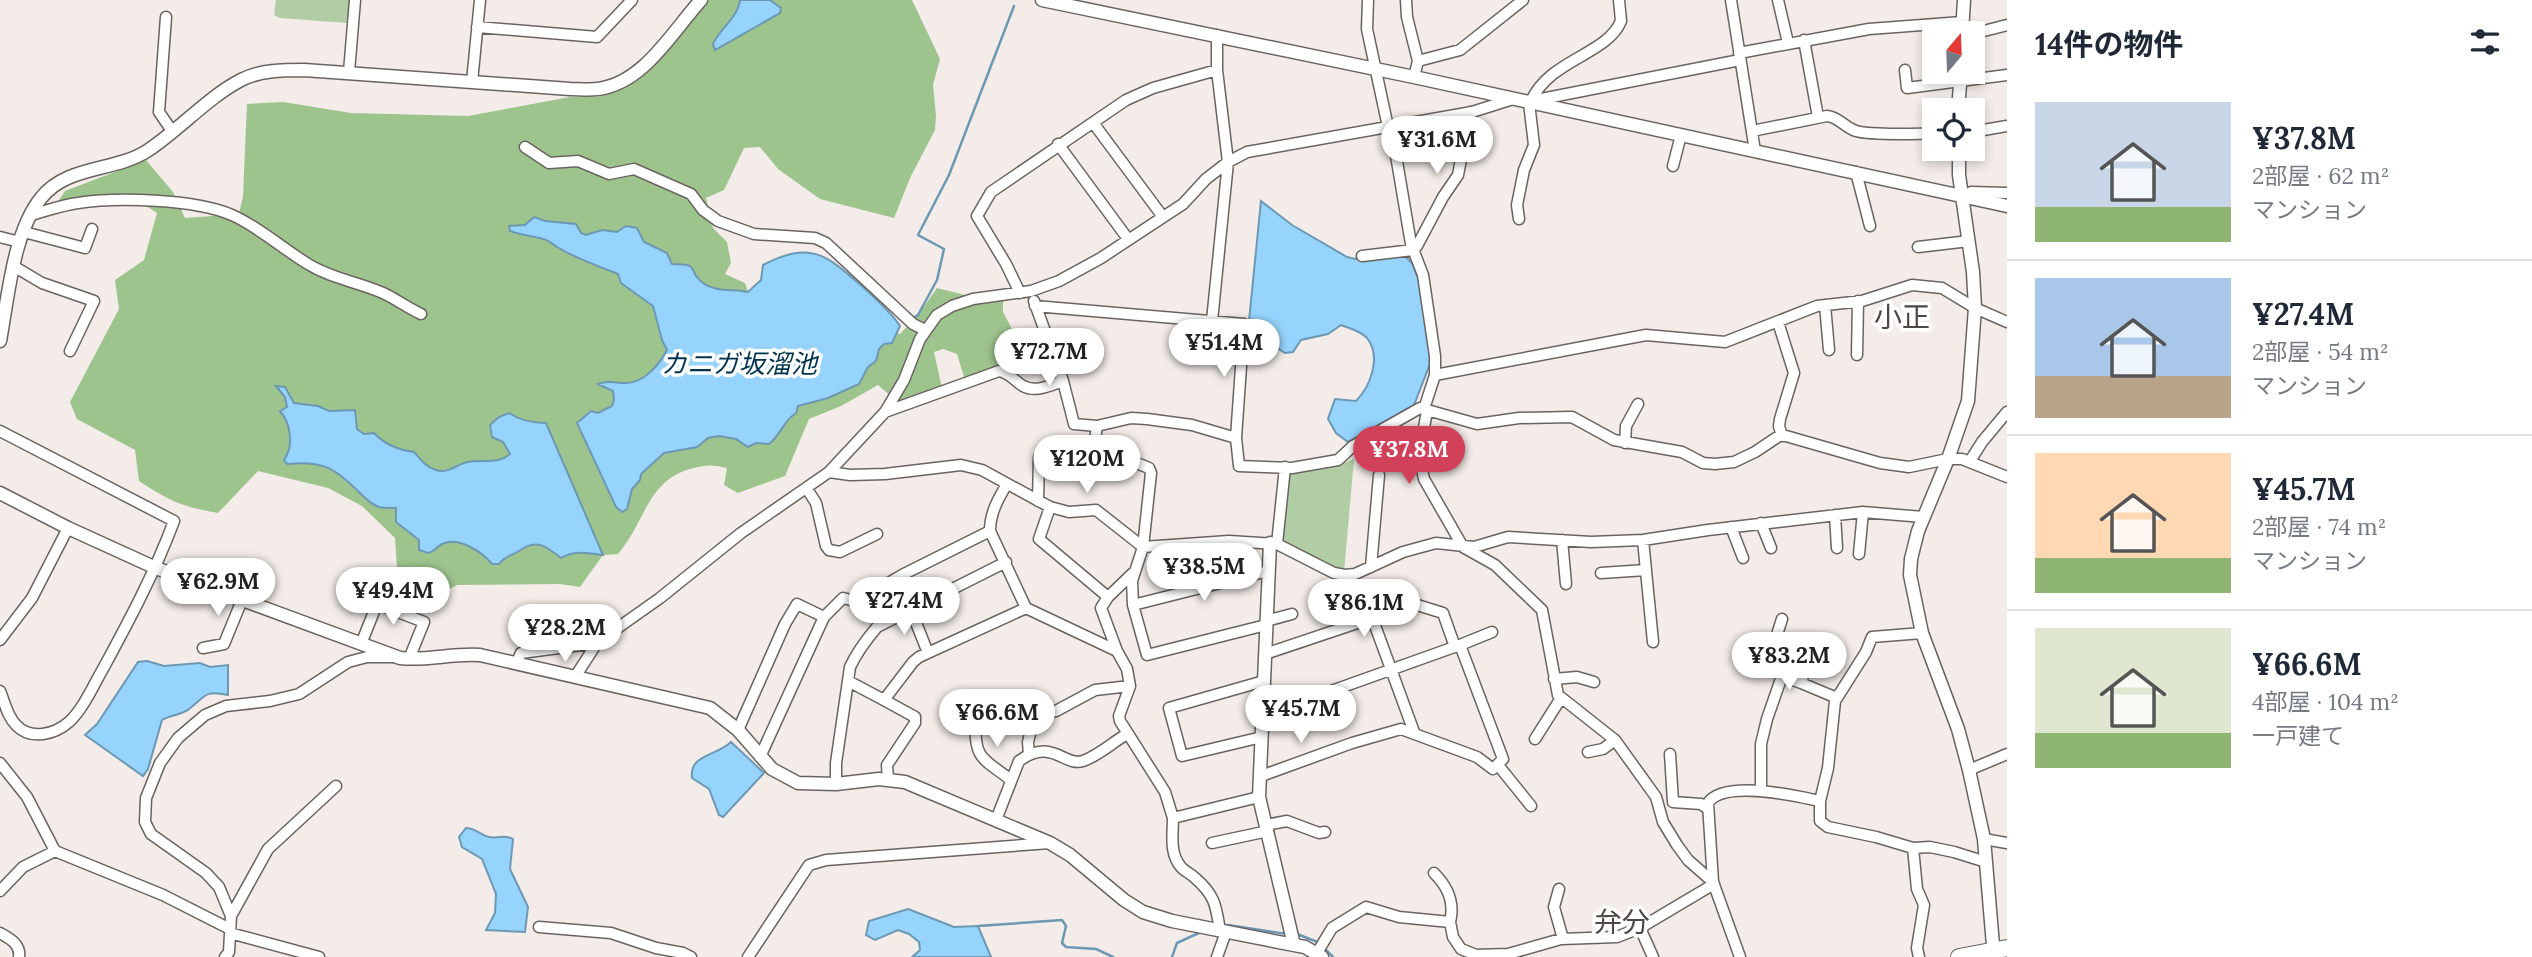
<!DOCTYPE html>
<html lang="ja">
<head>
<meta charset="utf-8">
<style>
	:root { --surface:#fff; --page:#f2f2f3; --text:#1f2937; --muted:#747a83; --line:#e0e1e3; --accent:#d14159 }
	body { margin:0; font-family:Lora,"Noto Sans JP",serif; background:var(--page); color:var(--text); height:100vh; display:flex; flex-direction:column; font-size:26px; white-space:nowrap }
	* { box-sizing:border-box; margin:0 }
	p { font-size:23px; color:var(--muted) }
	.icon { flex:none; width:38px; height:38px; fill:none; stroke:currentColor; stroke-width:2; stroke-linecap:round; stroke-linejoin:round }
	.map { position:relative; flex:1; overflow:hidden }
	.side { display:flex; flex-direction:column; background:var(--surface); width:525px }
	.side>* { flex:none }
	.needle { width:46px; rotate:19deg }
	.buttons { position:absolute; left:1922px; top:21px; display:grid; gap:14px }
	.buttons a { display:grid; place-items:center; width:63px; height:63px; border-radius:0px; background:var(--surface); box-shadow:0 4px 10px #0003; font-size:35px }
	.price { position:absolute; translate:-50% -60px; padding:0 16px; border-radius:24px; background:#fff; color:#222; font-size:23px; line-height:46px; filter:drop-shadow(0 2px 4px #0008) }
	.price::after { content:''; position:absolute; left:50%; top:42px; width:21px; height:16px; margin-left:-10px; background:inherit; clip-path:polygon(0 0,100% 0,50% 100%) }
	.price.selected { background:var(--accent); color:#fff }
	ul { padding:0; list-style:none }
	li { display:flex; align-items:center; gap:21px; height:175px; padding:0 28px }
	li+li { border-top:2px solid var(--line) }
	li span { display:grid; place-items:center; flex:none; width:196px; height:140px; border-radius:0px; color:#555 }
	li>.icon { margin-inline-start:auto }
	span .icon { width:84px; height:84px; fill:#fffc; stroke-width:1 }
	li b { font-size:30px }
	h2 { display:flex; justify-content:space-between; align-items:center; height:84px; padding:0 28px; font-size:30px }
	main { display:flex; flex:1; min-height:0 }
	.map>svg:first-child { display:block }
	.green { fill:#b1cda5 }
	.forest { fill:#9ec48e }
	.water { fill:#96d4fd; stroke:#6d98b4; stroke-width:2 }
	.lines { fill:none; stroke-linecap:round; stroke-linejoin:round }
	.stream { stroke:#6d98b4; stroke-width:2.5 }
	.minor-casing { stroke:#6a6460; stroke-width:13 }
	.tertiary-casing { stroke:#6a6460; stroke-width:15 }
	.primary-casing { stroke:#6a6460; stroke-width:18 }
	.minor { stroke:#fff; stroke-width:10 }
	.tertiary { stroke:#fff; stroke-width:12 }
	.primary { stroke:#fff; stroke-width:16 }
	.labels { text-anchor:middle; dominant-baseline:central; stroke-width:7; stroke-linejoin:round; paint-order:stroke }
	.water-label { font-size:26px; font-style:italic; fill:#00334e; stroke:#fff }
	.quarter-label { font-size:28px; fill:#4d4844; stroke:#fff }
</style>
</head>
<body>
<main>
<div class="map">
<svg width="2007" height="957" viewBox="0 0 2007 957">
	<rect width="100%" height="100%" fill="#f3ece8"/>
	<path class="green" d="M 276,0 L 350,0 L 348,20 L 346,23 L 280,18 L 274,15 Z
		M 1354,459 L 1344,573 L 1280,540 L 1287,473 L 1333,467 Z"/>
	<path class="forest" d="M 709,0 L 912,0 L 940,59 L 933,85 L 936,116 L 935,130 L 911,176 L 894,218 L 820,199 L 778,169 L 760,147 L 744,148 L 724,190 L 706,198 L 713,228 L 727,242 L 731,263 L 725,274 L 745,283 L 748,292 L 900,334 L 918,315 L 937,288 L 989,301 L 1003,299 L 1003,312 L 1028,359 L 1022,373 L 1000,368 L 965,380 L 957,354 L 943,349 L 934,352 L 942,388 L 899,403 L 878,385 L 841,406 L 809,419 L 785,476 L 738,493 L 724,485 L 727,468 C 711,464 706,465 690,469 C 647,481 645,523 618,554 L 603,555 L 580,587 L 560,584 L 457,585 L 432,598 L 398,583 L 395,538 L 362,506 L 328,488 L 258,471 L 218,513 C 183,507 169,501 139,481 L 135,450 L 77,419 L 70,402 L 119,309 L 115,280 L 144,260 L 157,213 L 131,196 L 55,206 L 65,191 L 146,160 L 173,192 L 185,218 L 239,214 L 243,196 L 247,104 L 283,102 L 351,113 L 468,116 L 570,97 L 599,97 L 622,89 L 641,77 Z"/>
	<path class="water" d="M 740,0 L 770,0 L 781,8 L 780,13 L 715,50 L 713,44 C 719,29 738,18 740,0 Z
		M 1261,201 L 1292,225 L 1347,257 L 1355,259 L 1402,253 L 1412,263 L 1422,288 L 1431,361 L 1414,405 L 1348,442 L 1336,433 L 1328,419 L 1335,399 L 1356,401 C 1370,387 1382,357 1367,338 C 1361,331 1349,328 1341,325 L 1328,334 L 1301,340 L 1293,352 L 1285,353 L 1272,345 L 1249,321 Z
		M 534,217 L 545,221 L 576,224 L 581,233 L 586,235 L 602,230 L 617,232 L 626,226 L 637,228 L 644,242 L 667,253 L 672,264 C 703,264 686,271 703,283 C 715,292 732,289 748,292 L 761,280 L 763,265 C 812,240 826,255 863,287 C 877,300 890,311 900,326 L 892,343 L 884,344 L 879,349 L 876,361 L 868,367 L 859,384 L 828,398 L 798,406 L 796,413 C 783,421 781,435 769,444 L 756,443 L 748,447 L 736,439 L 719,436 L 708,438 L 697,447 L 664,453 L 641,474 L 640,480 L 632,489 L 627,509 L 622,512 L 616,507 L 577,423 L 591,411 L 598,413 L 612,406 L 614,400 L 613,391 L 598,384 C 608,380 615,383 626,383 C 644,383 659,365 667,350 L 662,340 L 653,306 L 621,283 L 618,274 C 600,267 573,257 557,247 C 552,244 549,240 543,239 C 532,236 521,235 510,231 L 509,226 L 525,225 Z
		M 276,386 L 285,387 L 294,403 L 318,406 L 329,411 L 355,410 L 357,429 L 364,434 L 374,433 C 384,444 400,450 414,452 C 420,459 426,467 436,470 C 449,474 456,464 468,462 C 482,459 498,465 510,454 L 503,442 L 492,437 L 490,425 L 499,417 L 509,413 C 521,421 532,423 546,423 L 603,555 C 588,553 574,550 561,558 C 546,546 536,538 519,551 C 511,556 505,556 499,564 L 492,564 C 482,552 459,536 442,544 C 436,547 435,552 428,553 L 419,550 L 419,540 L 396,522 L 396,508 C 391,508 384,508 379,507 C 372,505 366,499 361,494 C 336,469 324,460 287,464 L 284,460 C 294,446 291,424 280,411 L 287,407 L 285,397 Z
		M 147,661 L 164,666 L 200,663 L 210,667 L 228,665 L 228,695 C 204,690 206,696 189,709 C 182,715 170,715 162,720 L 148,769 L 143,776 L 85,735 L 97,724 L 138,662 Z
		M 731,742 L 764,773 L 723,817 L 719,815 L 709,789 L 692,778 C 689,754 717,756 731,742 Z
		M 466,828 C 476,828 480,835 489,837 C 499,839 504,834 513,839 L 510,869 L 528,907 L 525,932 L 486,930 L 495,913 L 496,894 L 482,859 L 462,847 L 459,837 Z
		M 908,909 L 954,927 L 978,926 L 991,957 L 912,957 L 920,950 L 919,942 L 909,934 L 898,930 L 875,940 L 866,935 L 869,921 Z"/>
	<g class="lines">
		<path class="stream" d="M 913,318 L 918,315 L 937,280 L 944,249 L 918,235 L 949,175 L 1014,6
			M 1228,925 L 1287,934
			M 978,926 L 1062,920 L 1066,926 L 1062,943 L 1066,947 L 1096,949 L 1113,957
			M 1297,934 L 1320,943
			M 1324,948 L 1333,957
			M 1172,957 L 1177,943 L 1201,932"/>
		<defs>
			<path id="minor" d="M 1368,0 L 1367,29 L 1388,127
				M 1406,0 L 1407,17 L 1418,61 L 1414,77
				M 1731,0 L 1755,151
				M 1778,0 L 1788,43
				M 166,17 L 159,112 L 172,131
				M 477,27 L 597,37 L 632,0
				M 1972,34 L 2007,25
				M 1804,40 L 1818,117
				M 1739,53 L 1869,29 L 1962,22
				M 1418,61 L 1460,50 L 1523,0
				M 1905,70 L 1907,88 L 2007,75
				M 349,72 L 355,0
				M 472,82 L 480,0
				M 1531,101 C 1550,59 1607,55 1621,21 L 1619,0
				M 1094,124 L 1163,217
				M 1391,126 L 1411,244 L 1423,275 L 1435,356 L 1435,375 L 1424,409
				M 1752,131 L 1827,116 C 1839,117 1844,127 1856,131 C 1874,136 1913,133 1934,134
				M 1972,132 L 2007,126
				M 1058,144 L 1128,239
				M 525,147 L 549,163 L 578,161 L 609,174 L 634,169 L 691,194 L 703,210 L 718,221 L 754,234 L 815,238 L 826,243 L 913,324 L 925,330
				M 1673,166 L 1681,135
				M 1856,172 L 1870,226
				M 1962,197 L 1971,192 L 2007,193
				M 31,215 C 46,211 62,205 78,203 C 117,197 195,199 232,215 C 259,227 283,249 308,264 C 332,279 359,282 383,293 C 396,299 408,308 421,314
				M 1519,219 L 1517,205 L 1524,170 L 1534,145 L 1529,103 L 1531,101 L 1740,60
				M 24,232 L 85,248 L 92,229
				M 0,237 L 20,242
				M 1918,247 L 1969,241
				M 1362,256 L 1413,250 L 1417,246 L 1443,197 L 1458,175 L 1470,112
				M 15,267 L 42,283 L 94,301 L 70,351
				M 1020,293 L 1006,264 L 977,216 L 991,192 L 1126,100 L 1153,88 L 1217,70
				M 1034,301 L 1063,381 L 1074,424 L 1097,426 L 1131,418 L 1147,419 L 1192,425 L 1236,438
				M 1825,305 L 1829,350
				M 1035,306 L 1244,324 L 1236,438 L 1239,466 L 1292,468 L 1338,460 L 1353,446 L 1420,408 L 1477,424 L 1519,418 L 1572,417 L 1614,440 L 1682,452 L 1703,463 L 1715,464 L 1734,462 L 1755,452 L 1779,436 L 1786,436 L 1880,463 L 1909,467 L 1948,459 L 1962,459 L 2007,477
				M 1212,321 L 1228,162 L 1217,70 L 1217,35
				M 1778,322 L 1794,373 L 1780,419 L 1779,426 L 1782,436
				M 1857,355 L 1858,301
				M 1435,375 L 1646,335 L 1725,342 L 1817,306 L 1862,301 L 1912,285 L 1942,288 L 1975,308 L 2007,322
				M 1427,411 L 1419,455 L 1424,479 L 1463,547 L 1495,565 L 1542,610 L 1558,695 L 1615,740 L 1656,797 L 1663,822 L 1677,845 L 1688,860 L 1713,882
				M 885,412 L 999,371 C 1012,374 1013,380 1023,386 C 1036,393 1051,385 1063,381
				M 1097,426 L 1093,454 L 1124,458 L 1149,468 L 1151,473 L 1143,547 L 1132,581 L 1133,605 L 1147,655 L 1266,625
				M 0,431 L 174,521 C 155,572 130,619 104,667 C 94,684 84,708 69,722 C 55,734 31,741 16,725 C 7,716 5,703 0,691
				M 1625,443 L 1626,426 L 1638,404
				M 1970,461 L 1982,442 L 2007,412
				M 829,472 L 850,475 L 885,474 L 961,465 L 982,470 L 1050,507 L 1069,512 L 1096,510 L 1143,547 L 1229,541 L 1277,544 L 1285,467
				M 1007,484 C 998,499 990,513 990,531 L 1026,608 L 1117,651 L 1127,669 L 1130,686 L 1119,716 L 1120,721 L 1165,792 L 1173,818 L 1259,797
				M 807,489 L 816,503 L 826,546 L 829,550 L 840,552 L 877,534
				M 1038,501 L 1039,457
				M 1050,507 L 1039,539 L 1108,597
				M 1835,515 L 1837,548
				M 1761,523 L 1771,548
				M 1731,527 L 1743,558
				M 1562,540 L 1566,584
				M 1643,540 L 1653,642
				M 1277,544 L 1334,573 L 1345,575 L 1355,574 L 1403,552 L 1436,543 L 1474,547 L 1508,537 L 1591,542 L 1643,540 L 1708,530 L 1863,512 L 1923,517
				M 1859,554 L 1863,512
				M 1371,567 L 1379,475
				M 1601,573 L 1646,570
				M 1133,605 L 1268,571
				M 911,610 L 928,653
				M 521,619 C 554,619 572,620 597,643
				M 1782,619 L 1772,650 L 1782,676 L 1801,683
				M 1373,620 L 1414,732
				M 1266,621 L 1292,614
				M 1922,633 L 1872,637 L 1866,652 L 1835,701 L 1828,768 L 1820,801 L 1820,821 L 1828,827 L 1876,837 L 1913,848 L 1930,847 L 1954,852 L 1986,862
				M 0,640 L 32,598 L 68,528
				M 361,644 L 377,604 L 424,622 L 409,659
				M 1460,645 L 1492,632
				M 203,648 L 224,644 L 242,600
				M 1117,651 L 1101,608 L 1108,597 L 1133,573
				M 1810,652 L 1801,683 L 1837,698
				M 1265,654 L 1414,604 L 1443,613 L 1455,647
				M 517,662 L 521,653 L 597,643
				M 575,677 L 595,646 L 602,639 L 660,598 L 741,533 L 829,472 L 885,412 L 904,380 L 920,339 L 937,315 L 952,306 L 973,299 L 1031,291 L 1059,281 L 1101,258 L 1183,204 L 1206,179 L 1228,162 L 1247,152 L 1472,112 L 1513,99
				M 1554,679 L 1577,677 L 1594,682
				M 848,681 L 884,700
				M 976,721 C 973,759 984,759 1011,780
				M 738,730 L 785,624 L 797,604 L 824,617
				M 1262,737 L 1182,756 L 1169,708 L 1264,681
				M 1535,739 L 1561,698
				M 1588,752 L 1603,749 L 1615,740
				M 1029,754 L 1028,742 L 1033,722 L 1042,713 L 1056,711 L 1095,690 L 1130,686
				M 1670,754 L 1673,802 L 1701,804 L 1707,808
				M 760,757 L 824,617 L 843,598 L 866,604 L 885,585 L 902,575 L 990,531
				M 0,763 L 27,797 L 55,851 L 163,895 L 230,929
				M 1498,765 L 1531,806
				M 1969,770 L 2007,754
				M 1261,776 L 1352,743 L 1401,729 L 1477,757 L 1493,769 L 1503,759 L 1460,645 L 1264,715
				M 888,779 L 887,765 L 915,723 L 915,717 L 884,700 L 913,662 L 919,657 L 1026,608
				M 836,784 L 836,763 L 850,667 C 857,652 866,640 877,627 L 1006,562
				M 1761,789 L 1761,744 L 1767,719 L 1782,676
				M 1173,818 C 1173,834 1169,853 1181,867 C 1184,871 1190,873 1194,877 C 1215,895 1216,905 1220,931
				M 996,820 L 1019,761 C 1052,737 1064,767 1083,761 C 1098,756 1113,742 1127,734
				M 1266,825 L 1287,821 L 1319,833 L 1325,832
				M 1984,839 L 2007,843
				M 1212,843 L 1268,831
				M 1913,848 L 1917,889 L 1924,905 L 1917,948 L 1919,957
				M 1434,873 C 1448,887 1455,902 1450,922
				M 1559,889 L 1554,907 L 1563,939
				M 0,891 L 23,867 L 55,851
				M 231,916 L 268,849 L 336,786
				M 539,927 L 611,933 L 656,948 L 683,953 L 691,957
				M 1640,928 L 1653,957
				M 0,933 C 9,938 21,944 19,957
				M 230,933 L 319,957
				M 1317,953 L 1332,928 L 1366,907 L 1399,917 L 1450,922 L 1453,937 L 1461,949 L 1476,955 L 1508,954 L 1561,939 L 1617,937 L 1640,928 L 1714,884
				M 225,957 L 229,952 L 231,916 L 219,887 L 206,873 L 151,834 L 145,822 L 146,798 L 160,763 L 178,738 L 205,715 L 226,706 L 270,701 L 299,694 L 348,662 L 367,657 L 393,657
				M 748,957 L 809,865 L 826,860 L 1050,843
				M 1217,957 L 1226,932
				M 1740,957 L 1713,882 L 1708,803 C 1724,779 1796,796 1820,801"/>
			<path id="tertiary" d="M 1042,0 L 1414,77 L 2007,206
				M 1962,33 L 1964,0
				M 1958,110 L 1961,72
				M 1959,149 L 1959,175 L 1973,272 L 1975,308 L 1968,401 L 1948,459 L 1918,531 L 1911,559 L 1910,575 L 1922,633 L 1958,729 L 1969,770 L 1984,839 L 1994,957
				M 0,341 C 8,298 13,233 41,198 C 67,165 114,172 147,151 C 178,131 208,97 241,80 C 260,70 284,70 304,70 L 570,89 C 579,89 589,90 598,89 C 644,83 672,32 701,0
				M 0,493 L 68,528 L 156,568 L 400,658 C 427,661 453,653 480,655 L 710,708 L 738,730 L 772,769 L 798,783 L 836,784 L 879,779 L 905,782 L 1050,843 L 1070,855 L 1124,900 L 1143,912 L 1172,921 L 1294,945 L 1305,947 L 1322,957
				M 1270,543 L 1259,797 L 1294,945"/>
			<path id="primary" d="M 1959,957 L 2007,948"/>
		</defs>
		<use href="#minor" class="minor-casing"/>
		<use href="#tertiary" class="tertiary-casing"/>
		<use href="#primary" class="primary-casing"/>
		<use href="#minor" class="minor"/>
		<use href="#tertiary" class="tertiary"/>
		<use href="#primary" class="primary"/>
	</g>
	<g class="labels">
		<g class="water-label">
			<text x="739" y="363">カニガ坂溜池</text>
		</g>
		<g class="quarter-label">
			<text x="1902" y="317">小正</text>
			<text x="1622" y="922">弁分</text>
		</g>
	</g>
</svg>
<div class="buttons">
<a><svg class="needle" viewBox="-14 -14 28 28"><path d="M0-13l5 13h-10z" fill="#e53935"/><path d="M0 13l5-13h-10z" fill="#747a83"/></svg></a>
<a><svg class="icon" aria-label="locate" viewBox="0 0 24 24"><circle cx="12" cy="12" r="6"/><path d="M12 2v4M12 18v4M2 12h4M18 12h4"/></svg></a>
</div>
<b class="price" style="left:1437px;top:176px">¥31.6M</b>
<b class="price" style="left:1224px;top:379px">¥51.4M</b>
<b class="price" style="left:1049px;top:388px">¥72.7M</b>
<b class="price selected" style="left:1409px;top:486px">¥37.8M</b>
<b class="price" style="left:1087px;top:495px">¥120M</b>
<b class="price" style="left:1204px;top:603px">¥38.5M</b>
<b class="price" style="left:218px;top:618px">¥62.9M</b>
<b class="price" style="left:393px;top:627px">¥49.4M</b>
<b class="price" style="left:904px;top:637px">¥27.4M</b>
<b class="price" style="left:1364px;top:639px">¥86.1M</b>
<b class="price" style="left:565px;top:664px">¥28.2M</b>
<b class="price" style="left:1789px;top:692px">¥83.2M</b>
<b class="price" style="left:1301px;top:745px">¥45.7M</b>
<b class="price" style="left:997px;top:749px">¥66.6M</b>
</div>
<section class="side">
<h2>14件の物件<svg class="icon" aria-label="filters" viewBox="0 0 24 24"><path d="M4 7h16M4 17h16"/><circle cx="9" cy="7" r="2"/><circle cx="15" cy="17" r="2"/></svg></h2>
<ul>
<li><span style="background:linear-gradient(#c9d6e8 75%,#8fb573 0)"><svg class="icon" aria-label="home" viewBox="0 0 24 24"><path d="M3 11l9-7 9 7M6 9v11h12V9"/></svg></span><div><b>¥37.8M</b><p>2部屋 · 62 m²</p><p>マンション</p></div></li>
<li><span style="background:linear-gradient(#a9c7e8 70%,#b9a48a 0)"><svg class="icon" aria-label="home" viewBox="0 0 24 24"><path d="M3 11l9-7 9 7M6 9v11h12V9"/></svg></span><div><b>¥27.4M</b><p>2部屋 · 54 m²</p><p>マンション</p></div></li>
<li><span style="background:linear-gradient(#ffd9b3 75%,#8fb573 0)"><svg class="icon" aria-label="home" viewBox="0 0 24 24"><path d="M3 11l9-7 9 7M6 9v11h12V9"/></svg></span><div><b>¥45.7M</b><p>2部屋 · 74 m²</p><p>マンション</p></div></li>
<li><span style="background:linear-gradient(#dfe7d0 75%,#8fb573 0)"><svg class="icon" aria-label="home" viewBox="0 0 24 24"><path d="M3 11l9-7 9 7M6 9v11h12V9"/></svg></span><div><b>¥66.6M</b><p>4部屋 · 104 m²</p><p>一戸建て</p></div></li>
</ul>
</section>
</main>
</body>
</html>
